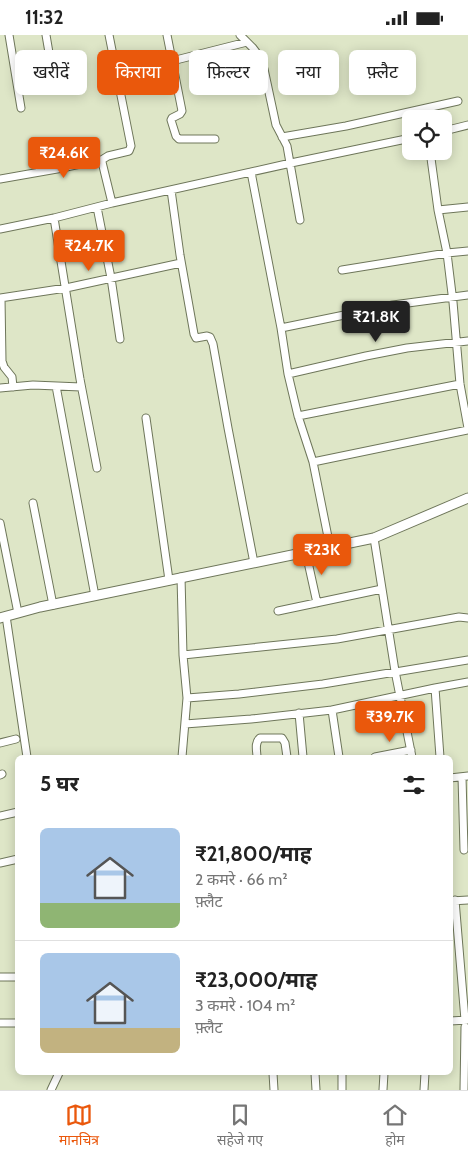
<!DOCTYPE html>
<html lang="hi">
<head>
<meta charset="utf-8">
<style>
	:root { --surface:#fff; --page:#f2f2f2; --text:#222; --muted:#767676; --line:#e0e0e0; --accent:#ea580c }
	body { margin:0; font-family:Cabin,"Noto Sans Devanagari",sans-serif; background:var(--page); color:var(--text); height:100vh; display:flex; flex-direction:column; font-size:19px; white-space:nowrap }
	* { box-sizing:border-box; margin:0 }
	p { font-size:16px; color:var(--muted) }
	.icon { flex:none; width:28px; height:28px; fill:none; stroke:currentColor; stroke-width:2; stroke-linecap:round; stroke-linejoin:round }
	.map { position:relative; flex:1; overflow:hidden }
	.panel { position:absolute; left:15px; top:720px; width:438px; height:320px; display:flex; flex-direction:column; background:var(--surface); border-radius:8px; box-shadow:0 2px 12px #0003 }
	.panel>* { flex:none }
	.hud { position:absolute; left:15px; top:15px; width:439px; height:45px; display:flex; gap:10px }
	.buttons { position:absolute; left:402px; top:75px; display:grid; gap:10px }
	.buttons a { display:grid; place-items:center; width:50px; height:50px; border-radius:8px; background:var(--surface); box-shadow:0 2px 12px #0003; font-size:25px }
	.price { position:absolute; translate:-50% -42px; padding:0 11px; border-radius:5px; background:var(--accent); color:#fff; font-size:16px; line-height:32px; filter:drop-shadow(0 1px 2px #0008) }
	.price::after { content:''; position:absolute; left:50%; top:30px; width:15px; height:11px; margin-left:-8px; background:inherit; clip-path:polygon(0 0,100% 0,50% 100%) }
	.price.on { background:#222; color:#fff }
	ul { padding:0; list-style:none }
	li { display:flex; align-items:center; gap:15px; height:125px; padding:0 25px }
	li+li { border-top:1px solid var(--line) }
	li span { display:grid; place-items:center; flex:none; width:140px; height:100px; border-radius:8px; color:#555 }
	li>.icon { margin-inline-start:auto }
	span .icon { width:60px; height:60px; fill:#fffc; stroke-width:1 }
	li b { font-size:21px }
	h2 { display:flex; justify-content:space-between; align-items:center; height:60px; padding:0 25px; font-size:21px }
	.chip { padding:0 18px; border-radius:8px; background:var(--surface); box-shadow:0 2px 12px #0003; font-size:18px; line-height:45px }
	.chip.on { background:var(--accent); color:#fff }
	.status { display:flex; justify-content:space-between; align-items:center; height:35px; padding:0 25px; background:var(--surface); direction:ltr }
	.status svg { height:14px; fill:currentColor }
	.tabs { display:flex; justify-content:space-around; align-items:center; height:70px; border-top:1px solid var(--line); background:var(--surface); font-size:14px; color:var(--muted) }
	.tabs a { display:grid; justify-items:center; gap:2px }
	.tabs .on { color:var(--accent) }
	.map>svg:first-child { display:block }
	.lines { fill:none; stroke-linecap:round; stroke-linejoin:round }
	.minor-casing { stroke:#6e765a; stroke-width:9 }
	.tertiary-casing { stroke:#6e765a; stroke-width:11 }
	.minor { stroke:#fff; stroke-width:7 }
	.tertiary { stroke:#fff; stroke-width:9 }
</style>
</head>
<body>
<div class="status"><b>11:32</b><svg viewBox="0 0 49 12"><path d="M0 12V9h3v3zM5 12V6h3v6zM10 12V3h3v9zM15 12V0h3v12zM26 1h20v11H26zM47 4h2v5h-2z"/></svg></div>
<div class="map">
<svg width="468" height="1055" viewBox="0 0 468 1055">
	<rect width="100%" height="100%" fill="#dee6c7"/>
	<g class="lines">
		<defs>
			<path id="minor" d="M 9,0 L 21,73
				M 46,0 L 54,47
				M 167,0 L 182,76 L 180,79 L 172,83 L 171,85 L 176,101 L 179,104 L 215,104
				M 240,0 L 253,13 L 259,21 L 264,34 L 276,90 L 287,111 L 300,185
				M 172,26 L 247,7
				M 444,96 L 468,90
				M 282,102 L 346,91 L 458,66
				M 430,116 L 438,175 L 447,218 L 453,267 L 460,349 L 468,393
				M 100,126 L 108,121 L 129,116 L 131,111 L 109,0
				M 251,137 L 281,293 L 288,339 L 298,381 L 313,427 L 330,512
				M 0,144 L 57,134 L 99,125 L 102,127 L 112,168
				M 171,155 L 180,220 L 194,299 L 196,303 L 207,301 L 210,302 L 213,309 L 228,393 L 254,528
				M 97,172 L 111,243 L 120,304
				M 438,175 L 468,172
				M 54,183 L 80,344 L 97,433
				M 0,194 L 54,183 L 112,168 L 291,128 L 411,103
				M 342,235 L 447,218 L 468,216
				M 0,263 L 66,253 L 181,228
				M 1,263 L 2,326 L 4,332 L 12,342 L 13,352
				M 281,293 L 393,270 L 468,260
				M 288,339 L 366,321 L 407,313 L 468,306
				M 56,351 L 95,561
				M 0,353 L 33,350 L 81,352
				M 298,381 L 460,349
				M 146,383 L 169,545
				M 313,427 L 468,395
				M 33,468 L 53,570
				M 0,488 L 18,578
				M 374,503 L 395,636 L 412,722
				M 306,518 L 317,568
				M 181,542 L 183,620 L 187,663 L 182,722
				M 278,576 L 382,554
				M 6,581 L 27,722
				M 183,620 L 337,604 L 459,582 L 468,583
				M 435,653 L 440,722
				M 187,663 L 239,659 L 323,649 L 468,625
				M 299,678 L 303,722
				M 185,689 L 251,684 L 332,675
				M 0,708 L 16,704
				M 257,722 C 257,716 254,708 260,703 L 282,703 L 285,708 L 287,722
				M 339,722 L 332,675 L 435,653 L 468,647
				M 375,722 L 411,715
				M 0,740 L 2,739
				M 462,742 L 464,815
				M 450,743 L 468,741
				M 0,781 L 18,777
				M 0,828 L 18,824
				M 455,865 L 465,985
				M 451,866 L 468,865
				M 0,942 L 18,942
				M 450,986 L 468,985
				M 0,988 L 18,988
				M 273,1038 L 274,1055
				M 315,1038 L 316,1055
				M 342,1038 L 342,1055
				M 51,1055 L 59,1038
				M 383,1055 L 384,1038
				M 424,1055 L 425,1038
				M 464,1055 L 465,992"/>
			<path id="tertiary" d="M 0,583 L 40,572 L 374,503 L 468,463"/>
		</defs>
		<use href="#minor" class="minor-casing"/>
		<use href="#tertiary" class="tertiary-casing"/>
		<use href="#minor" class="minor"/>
		<use href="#tertiary" class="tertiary"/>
	</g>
</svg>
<div class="buttons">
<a><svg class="icon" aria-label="locate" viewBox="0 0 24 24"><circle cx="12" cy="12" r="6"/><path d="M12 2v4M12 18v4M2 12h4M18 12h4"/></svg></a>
</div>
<b class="price" style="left:64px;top:144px">₹24.6K</b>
<b class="price" style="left:89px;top:237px">₹24.7K</b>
<b class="price on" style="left:376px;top:308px">₹21.8K</b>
<b class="price" style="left:322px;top:541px">₹23K</b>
<b class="price" style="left:390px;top:708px">₹39.7K</b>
<div class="hud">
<a class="chip">खरीदें</a>
<a class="chip on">किराया</a>
<a class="chip">फ़िल्टर</a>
<a class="chip">नया</a>
<a class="chip">फ़्लैट</a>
</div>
<section class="panel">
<h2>5 घर<svg class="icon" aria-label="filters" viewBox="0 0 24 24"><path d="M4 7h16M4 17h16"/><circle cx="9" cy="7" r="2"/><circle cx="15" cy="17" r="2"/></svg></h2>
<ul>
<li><span style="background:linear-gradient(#a9c7e8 75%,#8fb573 0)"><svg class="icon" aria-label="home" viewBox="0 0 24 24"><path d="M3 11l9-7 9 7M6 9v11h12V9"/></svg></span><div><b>₹21,800/माह</b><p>2 कमरे · 66 m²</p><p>फ़्लैट</p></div></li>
<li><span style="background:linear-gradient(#a9c7e8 75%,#c2b280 0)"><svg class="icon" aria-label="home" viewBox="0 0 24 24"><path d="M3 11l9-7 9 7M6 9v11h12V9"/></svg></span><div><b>₹23,000/माह</b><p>3 कमरे · 104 m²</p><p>फ़्लैट</p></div></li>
</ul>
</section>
</div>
<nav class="tabs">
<a class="on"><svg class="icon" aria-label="map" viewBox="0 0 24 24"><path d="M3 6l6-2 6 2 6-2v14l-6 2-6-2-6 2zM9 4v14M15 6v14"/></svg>मानचित्र</a>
<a><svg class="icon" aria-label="saved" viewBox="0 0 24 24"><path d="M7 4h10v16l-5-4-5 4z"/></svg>सहेजे गए</a>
<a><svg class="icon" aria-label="home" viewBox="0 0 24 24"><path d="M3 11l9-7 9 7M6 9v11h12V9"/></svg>होम</a>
</nav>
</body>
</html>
